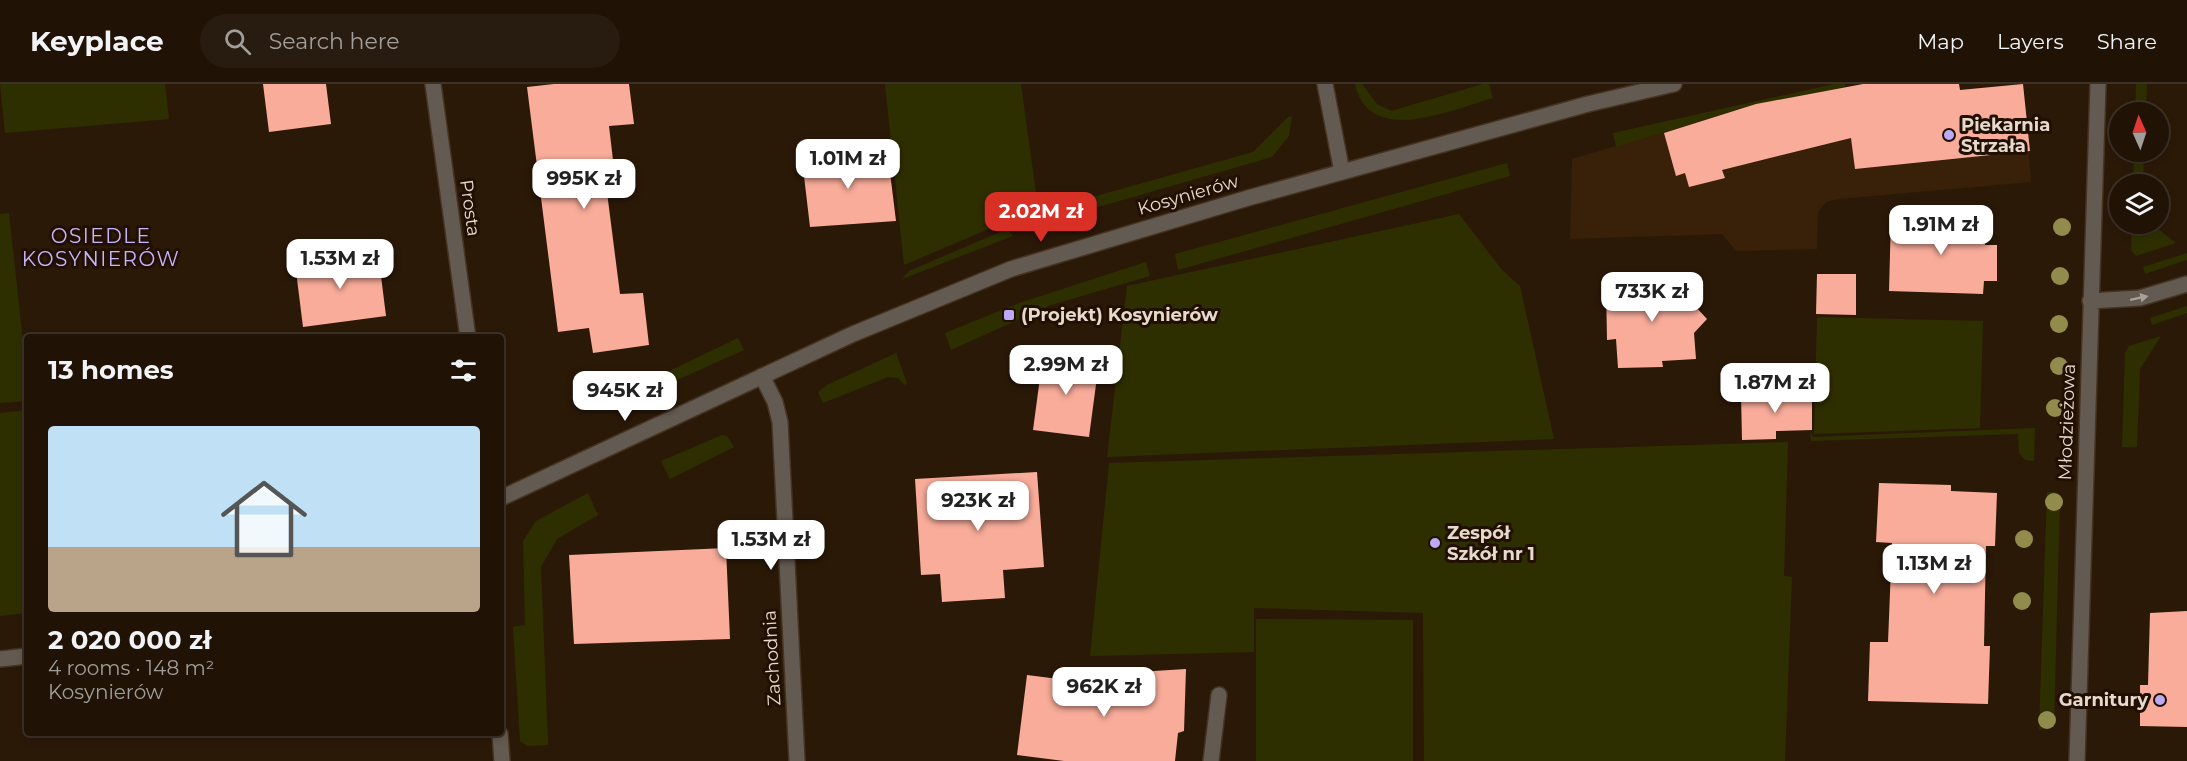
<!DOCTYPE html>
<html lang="en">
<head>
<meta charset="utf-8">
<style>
	:root { --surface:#201306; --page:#281c10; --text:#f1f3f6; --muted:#a29e9b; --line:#3d3228; --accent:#d93025 }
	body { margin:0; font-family:Montserrat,sans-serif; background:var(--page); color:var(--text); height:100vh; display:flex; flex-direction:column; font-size:22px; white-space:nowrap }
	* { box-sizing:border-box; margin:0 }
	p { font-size:20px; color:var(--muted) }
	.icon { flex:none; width:33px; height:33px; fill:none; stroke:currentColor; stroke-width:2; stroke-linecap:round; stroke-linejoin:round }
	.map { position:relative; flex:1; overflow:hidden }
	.details { position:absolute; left:24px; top:250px; width:480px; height:402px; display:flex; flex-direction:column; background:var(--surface); border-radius:6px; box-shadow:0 3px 9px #0003,0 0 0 2px var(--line) }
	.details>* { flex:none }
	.needle { width:39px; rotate:357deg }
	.controls { position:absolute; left:2109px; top:18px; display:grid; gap:12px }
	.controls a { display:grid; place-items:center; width:60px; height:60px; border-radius:50%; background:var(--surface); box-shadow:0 3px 9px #0003,0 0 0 2px var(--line); font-size:30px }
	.price { position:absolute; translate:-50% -51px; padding:0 14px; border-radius:12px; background:#fff; color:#222; font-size:20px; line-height:39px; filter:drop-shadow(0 2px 3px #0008) }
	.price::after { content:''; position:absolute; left:50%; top:36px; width:18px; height:14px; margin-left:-9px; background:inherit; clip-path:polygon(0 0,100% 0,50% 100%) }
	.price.active { background:var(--accent); color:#fff }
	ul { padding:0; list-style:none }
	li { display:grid; align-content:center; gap:12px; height:318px; padding:0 24px }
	li span { display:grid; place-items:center; height:186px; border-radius:6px; color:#555 }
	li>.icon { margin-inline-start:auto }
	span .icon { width:108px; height:108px; fill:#fffc; stroke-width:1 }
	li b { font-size:26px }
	h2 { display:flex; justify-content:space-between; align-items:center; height:72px; padding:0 24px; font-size:26px }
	header { display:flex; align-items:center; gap:36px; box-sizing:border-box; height:84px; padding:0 30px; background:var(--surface); border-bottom:2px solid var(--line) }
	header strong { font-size:28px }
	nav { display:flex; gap:33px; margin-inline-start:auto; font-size:21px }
	.search { width:420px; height:54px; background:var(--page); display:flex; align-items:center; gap:15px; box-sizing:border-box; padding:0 21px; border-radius:33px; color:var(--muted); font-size:22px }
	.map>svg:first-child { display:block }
	.built { fill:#382009 }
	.green { fill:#2e2f01 }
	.building { fill:#f9ac9a }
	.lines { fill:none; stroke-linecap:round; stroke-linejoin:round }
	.lane-casing { stroke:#453424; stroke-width:18 }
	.street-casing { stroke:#453424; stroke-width:18 }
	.lane { stroke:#635a51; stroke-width:15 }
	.street { stroke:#635a51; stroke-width:15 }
	.tree { fill:#918b4c }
	.oneway { fill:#aba096 }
	.poi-dot { fill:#bcaaf6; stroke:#211001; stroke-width:2 }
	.labels { text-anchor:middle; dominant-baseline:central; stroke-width:6; stroke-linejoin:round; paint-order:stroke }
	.poi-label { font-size:18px; font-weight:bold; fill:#e6d9ce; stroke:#211001; text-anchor:start }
	.street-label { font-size:18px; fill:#e6d9ce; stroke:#211001 }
	.neighbourhood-label { font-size:20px; letter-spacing:1.5px; fill:#c6b6fd; stroke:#211001 }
</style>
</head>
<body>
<header>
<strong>Keyplace</strong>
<div class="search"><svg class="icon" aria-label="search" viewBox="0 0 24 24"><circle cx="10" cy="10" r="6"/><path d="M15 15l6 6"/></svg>Search here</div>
<nav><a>Map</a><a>Layers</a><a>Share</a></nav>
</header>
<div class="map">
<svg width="2187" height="677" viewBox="0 0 2187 677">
	<rect width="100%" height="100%" fill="#2b1908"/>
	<path class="built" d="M 1870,0 L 1959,0 L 1960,6 L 2023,0 L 2031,98 L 1839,115 L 1826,118 L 1818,129 L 1817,165 L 1736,167 L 1722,150 L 1570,155 L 1572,75 L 1749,22 L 1812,8 Z"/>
	<path class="green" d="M 0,0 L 165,0 L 169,35 L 5,49 Z
		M 885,0 L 1021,0 L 1038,124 L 904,181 Z
		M 1355,0 L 1362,0 L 1377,20 L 1391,27 L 1483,0 L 1489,0 L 1493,14 C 1453,25 1369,64 1355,0 Z
		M 1834,0 L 1845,0 L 1845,3 L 1749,22 L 1616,63 L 1613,49 Z
		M 2136,0 L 2147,0 L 2146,28 L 2135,28 Z
		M 1292,32 L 1289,52 L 1272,73 L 1046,138 L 1043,127 L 1253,68 L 1288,33 Z
		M 2134,68 L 2144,68 L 2143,100 L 2133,100 Z
		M 1507,79 L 1510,92 L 1178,186 L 1175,170 Z
		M 9,129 L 27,294 L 27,317 L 0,319 L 0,130 Z
		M 1459,130 L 1502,186 L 1520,202 L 1554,355 L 1107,373 L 1127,202 Z
		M 2132,140 L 2152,140 L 2176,159 L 2136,172 L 2131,166 Z
		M 1007,145 L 1013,152 L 902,195 L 909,187 Z
		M 2187,169 L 2187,176 L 2145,190 L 2143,183 Z
		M 1146,178 L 1150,192 L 1051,221 L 951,266 L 945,249 L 1019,219 Z
		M 2187,222 L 2187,229 L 2152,241 L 2150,234 Z
		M 1817,233 L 1983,237 L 1980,344 L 1814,350 Z
		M 2161,252 L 2140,285 L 2137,363 L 2122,363 L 2125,269 L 2129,262 Z
		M 738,254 L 744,266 L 666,301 L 665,289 Z
		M 896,269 L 907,299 L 905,301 L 898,294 L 888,293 L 823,319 L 818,308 L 827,301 Z
		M 27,326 L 27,529 L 0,532 L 0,329 Z
		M 2035,344 L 2034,377 L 2025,376 L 2019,369 L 2018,350 L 1811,357 L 1810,346 L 1813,353 Z
		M 722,351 L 727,352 L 734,363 L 670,395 L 661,377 Z
		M 1788,358 L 1784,492 L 1792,493 L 1785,677 L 1424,677 L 1423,529 L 1254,524 L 1254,568 L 1090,572 L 1109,379 Z
		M 2047,408 L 2055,408 L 2060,413 L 2054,642 L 2039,646 Z
		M 588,409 L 598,431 L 557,455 L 541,483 L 548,661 L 527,662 L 520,657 L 513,543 L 525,541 L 523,457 L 536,437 Z
		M 1256,535 L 1413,536 L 1413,677 L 1256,677 Z"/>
	<path class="building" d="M 263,0 L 326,0 L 331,40 L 269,48 Z
		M 554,0 L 629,0 L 634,40 L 609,42 L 613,76 L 603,77 L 620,210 L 643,209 L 649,261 L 593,269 L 589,244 L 558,248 L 527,3 Z
		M 1863,0 L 1959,0 L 1960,6 L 2023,0 L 2030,67 L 1855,85 L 1851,54 L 1722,86 L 1725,94 L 1689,103 L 1685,89 L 1676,92 L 1664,49 L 1756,20 Z
		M 864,68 L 864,75 L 888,72 L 896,137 L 810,143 L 802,75 Z
		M 1891,133 L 1986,136 L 1985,161 L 1997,161 L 1997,197 L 1984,197 L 1983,210 L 1889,207 Z
		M 378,168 L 386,232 L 303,243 L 295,179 Z
		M 1817,190 L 1856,190 L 1856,231 L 1816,230 Z
		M 1692,198 L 1694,221 L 1707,235 L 1694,249 L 1696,275 L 1662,277 L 1663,283 L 1618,284 L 1616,255 L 1607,256 L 1606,201 Z
		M 1043,271 L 1099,278 L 1089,353 L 1033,346 Z
		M 1812,309 L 1812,346 L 1776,347 L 1776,355 L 1742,356 L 1741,310 Z
		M 1037,388 L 1044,483 L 1003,486 L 1005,514 L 942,518 L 940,490 L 921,491 L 915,395 Z
		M 1879,399 L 1951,401 L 1951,407 L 1997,409 L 1995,462 L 1986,462 L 1984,562 L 1990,562 L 1988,620 L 1868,617 L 1870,558 L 1888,558 L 1892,459 L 1876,458 Z
		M 726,464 L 730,555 L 574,560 L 569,471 Z
		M 2187,527 L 2187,643 L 2140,642 L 2140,601 L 2148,601 L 2150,529 Z
		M 1186,585 L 1184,647 L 1178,649 L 1175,677 L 1064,677 L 1017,671 L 1027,591 L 1122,603 L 1122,589 Z"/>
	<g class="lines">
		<defs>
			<path id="lane" d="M 1211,677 L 1219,611"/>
			<path id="street" d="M 433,0 L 468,254
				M 1325,0 L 1342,88
				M 2090,217 L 2140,214 L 2187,200
				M 762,292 L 775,318 L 780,338 L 797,677
				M 501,414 L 853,250 L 1011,185 L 1248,114 L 1588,20 L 1674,0
				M 0,575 L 27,572
				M 500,650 L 502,677
				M 2077,677 L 2098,0"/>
		</defs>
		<use href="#lane" class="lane-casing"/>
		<use href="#street" class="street-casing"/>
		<use href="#lane" class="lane"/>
		<use href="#street" class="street"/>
	</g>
	<g class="tree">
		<circle cx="2062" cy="143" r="9"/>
		<circle cx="2060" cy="192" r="9"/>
		<circle cx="2059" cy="240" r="9"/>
		<circle cx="2059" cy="282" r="9"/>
		<circle cx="2055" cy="324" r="9"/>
		<circle cx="2054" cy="418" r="9"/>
		<circle cx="2024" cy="455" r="9"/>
		<circle cx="2022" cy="517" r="9"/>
		<circle cx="2047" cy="636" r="9"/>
	</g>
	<defs><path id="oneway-solid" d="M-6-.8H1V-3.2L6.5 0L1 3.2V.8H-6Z" transform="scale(1.5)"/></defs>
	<use class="oneway" href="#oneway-solid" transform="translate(2139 214) rotate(-12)"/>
	<g class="poi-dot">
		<circle cx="1949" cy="51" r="6"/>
		<rect x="1003" y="225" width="12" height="12" rx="3"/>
		<circle cx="1435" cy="459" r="6"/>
		<circle cx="2160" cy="616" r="6"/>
	</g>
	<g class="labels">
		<g class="poi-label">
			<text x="1961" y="41">Piekarnia<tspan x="1961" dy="21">Strzała</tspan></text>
			<text x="1021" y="231">(Projekt) Kosynierów</text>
			<text x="1447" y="449">Zespół<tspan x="1447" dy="21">Szkół nr 1</tspan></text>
			<text x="2148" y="616" text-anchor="end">Garnitury</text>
		</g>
		<g class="street-label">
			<text transform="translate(1188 111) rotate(-16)">Kosynierów</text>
			<text transform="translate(470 124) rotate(82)">Prosta</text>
			<text transform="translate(2067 338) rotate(-88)">Młodzieżowa</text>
			<text transform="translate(772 574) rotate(-93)">Zachodnia</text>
		</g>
		<g class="neighbourhood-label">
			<text x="101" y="152">OSIEDLE<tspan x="101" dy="23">KOSYNIERÓW</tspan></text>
		</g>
	</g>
</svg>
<div class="controls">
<a><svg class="needle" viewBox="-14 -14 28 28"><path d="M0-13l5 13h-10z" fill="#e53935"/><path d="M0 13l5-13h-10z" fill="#a29e9b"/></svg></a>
<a><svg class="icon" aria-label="layers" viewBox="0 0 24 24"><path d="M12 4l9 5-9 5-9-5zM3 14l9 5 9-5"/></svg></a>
</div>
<b class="price" style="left:848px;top:106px">1.01M zł</b>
<b class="price" style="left:584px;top:126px">995K zł</b>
<b class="price active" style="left:1041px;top:159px">2.02M zł</b>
<b class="price" style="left:1941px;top:172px">1.91M zł</b>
<b class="price" style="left:340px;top:206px">1.53M zł</b>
<b class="price" style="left:1652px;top:239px">733K zł</b>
<b class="price" style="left:1066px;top:312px">2.99M zł</b>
<b class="price" style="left:1775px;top:330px">1.87M zł</b>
<b class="price" style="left:625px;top:338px">945K zł</b>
<b class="price" style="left:978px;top:448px">923K zł</b>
<b class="price" style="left:771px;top:487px">1.53M zł</b>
<b class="price" style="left:1934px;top:511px">1.13M zł</b>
<b class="price" style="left:1104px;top:634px">962K zł</b>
<section class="details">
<h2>13 homes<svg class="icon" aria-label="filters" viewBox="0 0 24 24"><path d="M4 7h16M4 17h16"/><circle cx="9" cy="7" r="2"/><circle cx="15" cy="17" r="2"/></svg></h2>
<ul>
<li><span style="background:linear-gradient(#bfe0f5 65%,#b9a48a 0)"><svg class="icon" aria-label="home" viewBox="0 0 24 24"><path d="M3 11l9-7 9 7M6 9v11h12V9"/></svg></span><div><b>2 020 000 zł</b><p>4 rooms · 148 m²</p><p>Kosynierów</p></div></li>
</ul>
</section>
</div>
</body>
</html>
